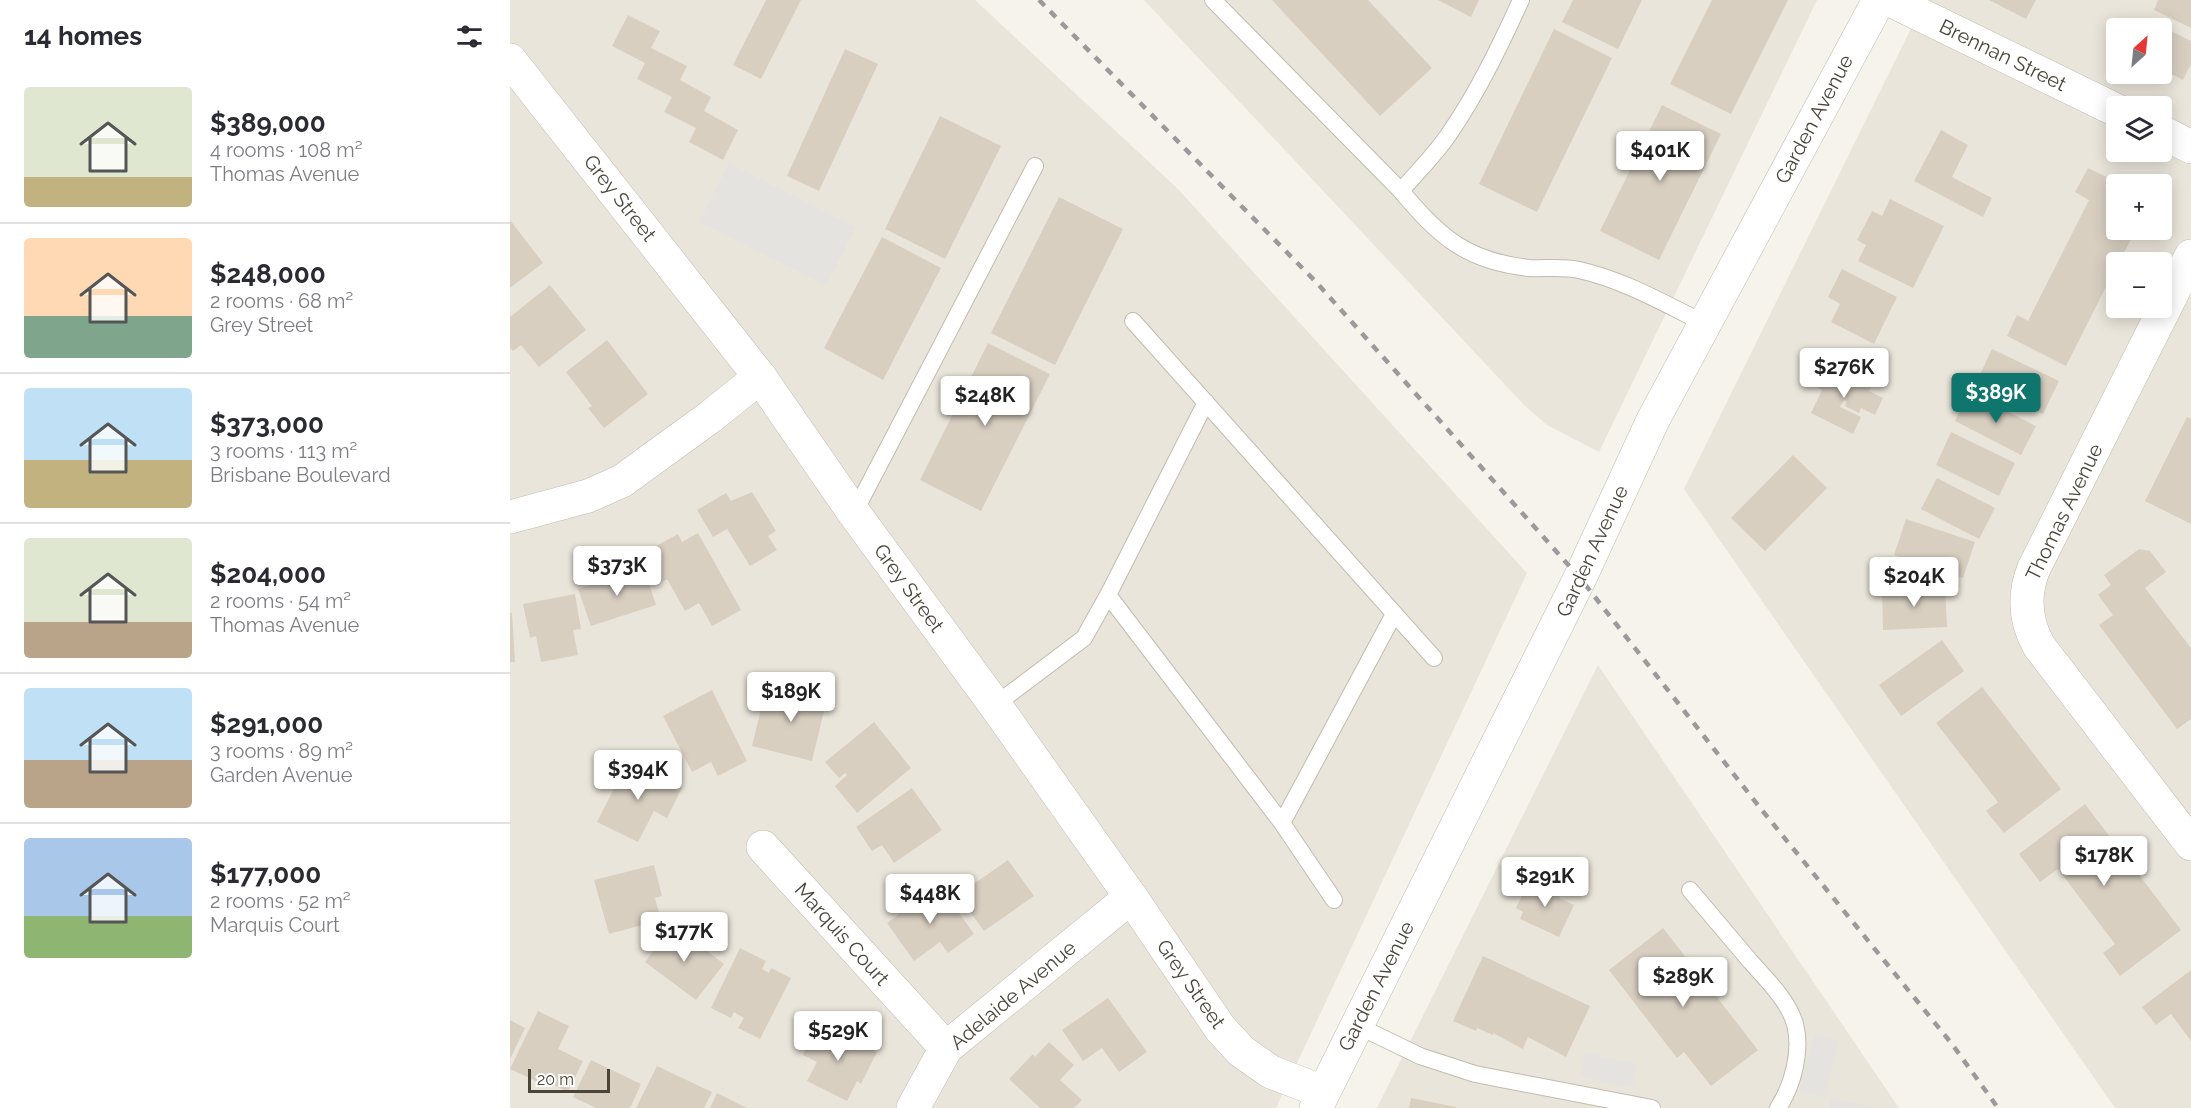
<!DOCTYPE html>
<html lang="en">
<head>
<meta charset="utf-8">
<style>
	:root { --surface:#fff; --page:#f7f7f7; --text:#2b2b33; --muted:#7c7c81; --line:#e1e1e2; --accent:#0f766e }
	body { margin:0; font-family:Raleway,sans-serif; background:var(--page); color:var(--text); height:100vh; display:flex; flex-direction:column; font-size:22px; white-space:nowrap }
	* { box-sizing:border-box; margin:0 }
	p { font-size:20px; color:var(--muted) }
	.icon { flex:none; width:33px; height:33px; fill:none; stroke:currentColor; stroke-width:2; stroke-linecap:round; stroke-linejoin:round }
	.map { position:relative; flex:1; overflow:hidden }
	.sheet { display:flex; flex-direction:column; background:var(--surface); width:510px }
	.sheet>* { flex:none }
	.needle { width:39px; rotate:27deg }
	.tools { position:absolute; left:1596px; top:18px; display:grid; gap:12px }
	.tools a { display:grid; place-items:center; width:66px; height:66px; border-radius:6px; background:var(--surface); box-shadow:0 3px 15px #0003; font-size:30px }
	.scale { position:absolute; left:18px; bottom:15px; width:82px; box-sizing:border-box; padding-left:6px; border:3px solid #4b4439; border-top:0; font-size:16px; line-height:21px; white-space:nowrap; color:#4b4439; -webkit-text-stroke:4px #fff; paint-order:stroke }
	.price { position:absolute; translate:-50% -51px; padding:0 14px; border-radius:6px; background:#fff; color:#222; font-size:20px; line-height:39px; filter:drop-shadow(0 2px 3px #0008) }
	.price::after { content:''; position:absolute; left:50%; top:36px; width:18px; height:14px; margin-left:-9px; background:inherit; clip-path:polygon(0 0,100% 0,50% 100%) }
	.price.active { background:var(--accent); color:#fff }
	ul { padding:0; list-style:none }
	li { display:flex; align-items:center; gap:18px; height:150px; padding:0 24px }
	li+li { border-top:2px solid var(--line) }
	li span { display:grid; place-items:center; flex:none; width:168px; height:120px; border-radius:6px; color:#555 }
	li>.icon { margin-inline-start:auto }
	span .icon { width:72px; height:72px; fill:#fffc; stroke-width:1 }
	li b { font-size:26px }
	h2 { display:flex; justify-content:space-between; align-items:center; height:72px; padding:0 24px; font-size:26px }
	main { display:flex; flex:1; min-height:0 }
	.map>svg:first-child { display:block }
	.residential { fill:#eae5da; fill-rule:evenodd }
	.parking { fill:#e5e3e0 }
	.building { fill:#d8cfc1 }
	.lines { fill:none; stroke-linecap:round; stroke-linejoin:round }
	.service-casing { stroke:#c2bbae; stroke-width:18 }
	.minor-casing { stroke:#c2bbae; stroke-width:34 }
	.tertiary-casing { stroke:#c2bbae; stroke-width:34 }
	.service { stroke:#fff; stroke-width:16 }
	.minor { stroke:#fff; stroke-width:33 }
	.tertiary { stroke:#fff; stroke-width:33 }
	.rail { stroke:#9a9a9a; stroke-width:4.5; stroke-dasharray:8 8; stroke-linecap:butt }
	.labels { text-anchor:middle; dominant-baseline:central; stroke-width:5; stroke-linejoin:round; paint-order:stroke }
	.street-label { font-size:20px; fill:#4b4439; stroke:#fff }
</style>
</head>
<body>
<main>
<section class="sheet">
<h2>14 homes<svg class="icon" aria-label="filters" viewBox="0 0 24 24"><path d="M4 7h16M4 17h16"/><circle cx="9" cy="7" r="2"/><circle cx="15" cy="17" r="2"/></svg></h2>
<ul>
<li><span style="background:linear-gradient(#dfe7d0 75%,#c2b280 0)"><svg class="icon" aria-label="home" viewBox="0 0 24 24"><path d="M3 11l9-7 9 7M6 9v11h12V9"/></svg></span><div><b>$389,000</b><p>4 rooms · 108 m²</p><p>Thomas Avenue</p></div></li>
<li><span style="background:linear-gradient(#ffd9b3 65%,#7fa58c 0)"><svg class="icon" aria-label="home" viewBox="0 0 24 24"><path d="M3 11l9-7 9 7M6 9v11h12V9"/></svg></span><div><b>$248,000</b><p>2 rooms · 68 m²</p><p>Grey Street</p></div></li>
<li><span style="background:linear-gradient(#bfe0f5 60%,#c2b280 0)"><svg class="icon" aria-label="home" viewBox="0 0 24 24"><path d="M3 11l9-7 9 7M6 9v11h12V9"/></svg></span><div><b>$373,000</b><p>3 rooms · 113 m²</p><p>Brisbane Boulevard</p></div></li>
<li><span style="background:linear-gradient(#dfe7d0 70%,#b9a48a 0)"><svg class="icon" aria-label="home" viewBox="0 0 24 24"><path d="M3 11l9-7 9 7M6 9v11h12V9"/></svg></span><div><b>$204,000</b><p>2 rooms · 54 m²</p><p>Thomas Avenue</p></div></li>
<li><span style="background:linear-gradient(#bfe0f5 60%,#b9a48a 0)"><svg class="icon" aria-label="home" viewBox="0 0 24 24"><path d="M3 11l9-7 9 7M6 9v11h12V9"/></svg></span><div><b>$291,000</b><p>3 rooms · 89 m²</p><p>Garden Avenue</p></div></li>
<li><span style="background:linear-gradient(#a9c7e8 65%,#8fb573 0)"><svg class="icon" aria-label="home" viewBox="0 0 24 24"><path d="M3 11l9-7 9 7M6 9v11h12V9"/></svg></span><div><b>$177,000</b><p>2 rooms · 52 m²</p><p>Marquis Court</p></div></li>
</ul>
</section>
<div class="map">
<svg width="1681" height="1108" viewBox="0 0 1681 1108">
	<rect width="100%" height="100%" fill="#f6f3ec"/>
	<path class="residential" d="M 0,0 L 465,0 L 668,189 L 1017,573 L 766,1108 L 0,1108 Z
		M 634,0 L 1307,0 L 1089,452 L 1037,425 L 1015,406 Z
		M 1415,0 L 1681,0 L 1681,1108 L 1605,1108 L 1174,489 ZM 1606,28 L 1652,28 L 1652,74 L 1606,74 ZM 1606,106 L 1652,106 L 1652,152 L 1606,152 ZM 1606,184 L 1652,184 L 1652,230 L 1606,230 ZM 1606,262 L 1652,262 L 1652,308 L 1606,308 Z
		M 1088,665 L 1389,1108 L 867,1108 Z"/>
	<path class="parking" d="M 219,163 L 346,227 L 316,286 L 189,222 Z
		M 1305,1034 L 1324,1039 L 1328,1045 L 1314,1097 L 1289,1091 Z
		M 1075,1052 L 1127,1065 L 1122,1088 L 1070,1076 Z
		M 1321,1099 L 1332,1101 L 1366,1108 L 1319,1108 Z"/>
	<path class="building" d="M 256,0 L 291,0 L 251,79 L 223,65 Z
		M 762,0 L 858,0 L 922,68 L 870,116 Z
		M 928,0 L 969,0 L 961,17 Z
		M 1063,0 L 1132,0 L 1108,49 L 1052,22 Z
		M 1202,0 L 1278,0 L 1221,114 L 1160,84 Z
		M 1479,0 L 1526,0 L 1516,19 Z
		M 1648,0 L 1681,0 L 1681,28 L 1644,10 Z
		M 118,15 L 150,31 L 141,48 L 177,66 L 170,80 L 201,97 L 194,111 L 228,130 L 213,160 L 179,142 L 186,128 L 154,112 L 162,97 L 127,79 L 135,63 L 102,46 Z
		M 1635,18 L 1681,41 L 1681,64 L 1673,80 L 1652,69 L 1652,28 L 1630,28 Z
		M 1044,29 L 1102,58 L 1027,212 L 969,184 Z
		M 335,49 L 368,64 L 309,191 L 277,176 Z
		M 1152,105 L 1211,134 L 1149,260 L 1090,231 Z
		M 430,116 L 491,146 L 435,259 L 375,229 Z
		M 1431,130 L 1458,145 L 1442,177 L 1482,198 L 1473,217 L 1404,181 Z
		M 1578,168 L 1611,184 L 1606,184 L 1606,230 L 1626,230 L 1609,262 L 1606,262 L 1606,267 L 1556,366 L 1497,336 L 1507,315 L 1518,321 L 1579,200 L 1565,192 Z
		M 549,197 L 613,229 L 545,365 L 481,333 Z
		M 1380,199 L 1434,226 L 1403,288 L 1348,261 L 1356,245 L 1347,240 L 1362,211 L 1372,216 Z
		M 0,220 L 33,263 L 0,288 Z
		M 372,237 L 431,268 L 373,380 L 314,348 Z
		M 1332,269 L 1387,297 L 1364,344 L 1321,322 L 1330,304 L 1318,297 Z
		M 40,285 L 76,330 L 29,367 L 11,345 L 3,351 L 0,348 L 0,317 Z
		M 97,340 L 138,394 L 94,428 L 78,408 L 82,406 L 56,372 Z
		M 478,343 L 540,374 L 471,511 L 410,480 Z
		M 1482,349 L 1549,381 L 1533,414 L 1466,383 Z
		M 1319,364 L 1362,385 L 1359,391 L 1373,398 L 1365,415 L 1351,408 L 1349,413 L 1335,406 L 1337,402 L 1334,400 L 1330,407 L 1351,417 L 1343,434 L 1301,413 L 1312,390 L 1308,388 Z
		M 1460,392 L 1526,426 L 1511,455 L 1445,421 Z
		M 1677,417 L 1681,419 L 1681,524 L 1635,501 Z
		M 1441,432 L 1505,463 L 1489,496 L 1426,465 Z
		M 1283,455 L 1317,488 L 1255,551 L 1221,518 Z
		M 1427,478 L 1485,508 L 1469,539 L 1411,509 Z
		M 242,492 L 266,531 L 258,536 L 267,550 L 240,566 L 217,529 L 203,537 L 187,510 L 216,493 L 221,501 Z
		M 1396,519 L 1465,542 L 1453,578 L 1384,555 Z
		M 188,533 L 231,610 L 202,626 L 189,603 L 175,611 L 157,579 L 152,582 L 135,552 L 168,534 L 172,542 Z
		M 1629,549 L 1640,551 L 1656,572 L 1635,588 L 1681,648 L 1681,719 L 1667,729 L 1589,625 L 1603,615 L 1588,595 L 1601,585 L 1594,575 Z
		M 134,568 L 146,605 L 81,626 L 68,589 Z
		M 1435,586 L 1437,627 L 1373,630 L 1372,588 Z
		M 65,594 L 71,629 L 63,630 L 68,655 L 31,662 L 26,636 L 20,638 L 13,604 Z
		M 0,613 L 2,613 L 5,662 L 0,662 Z
		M 1432,640 L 1454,671 L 1391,716 L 1369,685 Z
		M 279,685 L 318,694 L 302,761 L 242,746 L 255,693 L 276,698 Z
		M 1472,687 L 1551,789 L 1494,833 L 1476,811 L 1488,802 L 1426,723 Z
		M 202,690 L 237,761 L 208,776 L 201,762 L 182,772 L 153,716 Z
		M 364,722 L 401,768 L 347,813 L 325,786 L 337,775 L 335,773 L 329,778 L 315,762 Z
		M 118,761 L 172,788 L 157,818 L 144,811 L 128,842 L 87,822 Z
		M 402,788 L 432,830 L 384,863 L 372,845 L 362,851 L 346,827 Z
		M 1575,804 L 1671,930 L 1610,976 L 1593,953 L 1605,944 L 1548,869 L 1530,882 L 1509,854 Z
		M 498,860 L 524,896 L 474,931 L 448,895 Z
		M 144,865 L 152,896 L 145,898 L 151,920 L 99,934 L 84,880 Z
		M 1028,878 L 1053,890 L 1049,898 L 1064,905 L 1049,937 L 1010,919 L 1013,912 L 1006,908 L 1014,891 L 1020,894 Z
		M 429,885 L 464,934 L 438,953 L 430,942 L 404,961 L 377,923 Z
		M 163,925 L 214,964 L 186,1000 L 135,962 Z
		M 1153,928 L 1248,1050 L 1201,1086 L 1174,1052 L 1167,1058 L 1099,970 Z
		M 230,948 L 256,961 L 252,969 L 259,973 L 261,968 L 281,978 L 250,1039 L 228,1028 L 234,1018 L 224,1012 L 221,1018 L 201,1008 Z
		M 973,956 L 1080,1006 L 1056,1057 L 1018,1037 L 1013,1049 L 983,1033 L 983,1035 L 967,1028 L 966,1031 L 943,1021 Z
		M 1681,970 L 1681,1041 L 1661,1014 L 1646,1025 L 1632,1007 Z
		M 598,998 L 637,1052 L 609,1072 L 592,1048 L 573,1061 L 552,1030 Z
		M 28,1011 L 59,1026 L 48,1049 L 73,1061 L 58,1092 L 34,1080 L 32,1084 L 0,1069 Z
		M 0,1020 L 15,1028 L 0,1059 Z
		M 309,1023 L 367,1052 L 351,1084 L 347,1081 L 337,1101 L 297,1081 L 307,1062 L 293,1055 Z
		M 539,1042 L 564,1065 L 550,1080 L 572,1100 L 564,1108 L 530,1108 L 499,1079 L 523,1054 L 525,1057 Z
		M 81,1060 L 131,1084 L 120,1108 L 86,1108 L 63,1097 Z
		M 147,1066 L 202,1092 L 194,1108 L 126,1108 Z
		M 207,1093 L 237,1108 L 200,1108 Z
		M 901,1098 L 946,1107 L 946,1108 L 899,1108 Z"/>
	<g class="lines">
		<defs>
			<path id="service" d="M 703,0 L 891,191 C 930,237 956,261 1019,268 C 1035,269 1052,266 1069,270 C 1114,280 1153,303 1194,323
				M 891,191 C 907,172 925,155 939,134 C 968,92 990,46 1011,0
				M 623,321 L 924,658
				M 344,513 L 525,166
				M 598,595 L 696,402
				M 485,705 L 574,638 L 598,595 L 772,823 L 824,900
				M 772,823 L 884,614
				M 1180,890 C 1200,914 1220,937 1240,961 C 1256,979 1278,1000 1285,1024 C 1292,1051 1283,1085 1268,1108
				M 846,1025 L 910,1056 L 965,1074 L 1142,1108"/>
			<path id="minor" d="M 1380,0 L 1606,110
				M 1652,132 L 1681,147
				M 1681,256 L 1524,568 C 1513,595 1515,621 1529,646 L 1681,844
				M 0,517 L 78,496 L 112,481 L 200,417 L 250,377
				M 253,847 L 436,1048
				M 403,1108 L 436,1048 L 621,897"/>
			<path id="tertiary" d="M 0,60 L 250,377 L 344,513 L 485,705 L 621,897 L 710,1028 L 731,1051 L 761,1072 L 813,1092
				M 806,1108 L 1070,578 L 1143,420 L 1369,0"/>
		</defs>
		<use href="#service" class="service-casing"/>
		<use href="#minor" class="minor-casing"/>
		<use href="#tertiary" class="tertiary-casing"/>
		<use href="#service" class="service"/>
		<use href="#minor" class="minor"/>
		<use href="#tertiary" class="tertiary"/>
		<path class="rail" d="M 529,0 L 807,283 L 1070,578 L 1251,809 L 1442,1044 L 1488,1108"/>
	</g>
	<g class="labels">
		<g class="street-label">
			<text transform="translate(1493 55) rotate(26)">Brennan Street</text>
			<text transform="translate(1304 119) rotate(-62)">Garden Avenue</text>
			<text transform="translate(110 198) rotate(52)">Grey Street</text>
			<text transform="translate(1554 512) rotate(-64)">Thomas Avenue</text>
			<text transform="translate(1082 551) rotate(-65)">Garden Avenue</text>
			<text transform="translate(399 588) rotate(54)">Grey Street</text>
			<text transform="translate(332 934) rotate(48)">Marquis Court</text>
			<text transform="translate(681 984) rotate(55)">Grey Street</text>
			<text transform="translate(866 986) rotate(-63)">Garden Avenue</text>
			<text transform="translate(503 995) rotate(-40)">Adelaide Avenue</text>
		</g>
	</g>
</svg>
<div class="tools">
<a><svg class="needle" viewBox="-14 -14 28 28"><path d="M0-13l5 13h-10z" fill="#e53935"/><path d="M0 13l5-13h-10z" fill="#7c7c81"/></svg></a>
<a><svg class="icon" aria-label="layers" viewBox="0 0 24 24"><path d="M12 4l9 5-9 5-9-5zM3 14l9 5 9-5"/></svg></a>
<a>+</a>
<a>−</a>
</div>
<div class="scale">20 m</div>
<b class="price" style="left:1150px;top:182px">$401K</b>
<b class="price" style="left:1334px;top:399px">$276K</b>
<b class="price active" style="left:1486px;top:424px">$389K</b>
<b class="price" style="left:475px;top:427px">$248K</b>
<b class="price" style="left:107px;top:597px">$373K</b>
<b class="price" style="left:1404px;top:608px">$204K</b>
<b class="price" style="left:281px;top:723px">$189K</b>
<b class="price" style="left:128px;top:801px">$394K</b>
<b class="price" style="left:1594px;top:887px">$178K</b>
<b class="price" style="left:1035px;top:908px">$291K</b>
<b class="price" style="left:420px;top:925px">$448K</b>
<b class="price" style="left:174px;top:963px">$177K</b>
<b class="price" style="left:1173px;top:1008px">$289K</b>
<b class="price" style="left:328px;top:1062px">$529K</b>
</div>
</main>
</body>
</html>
